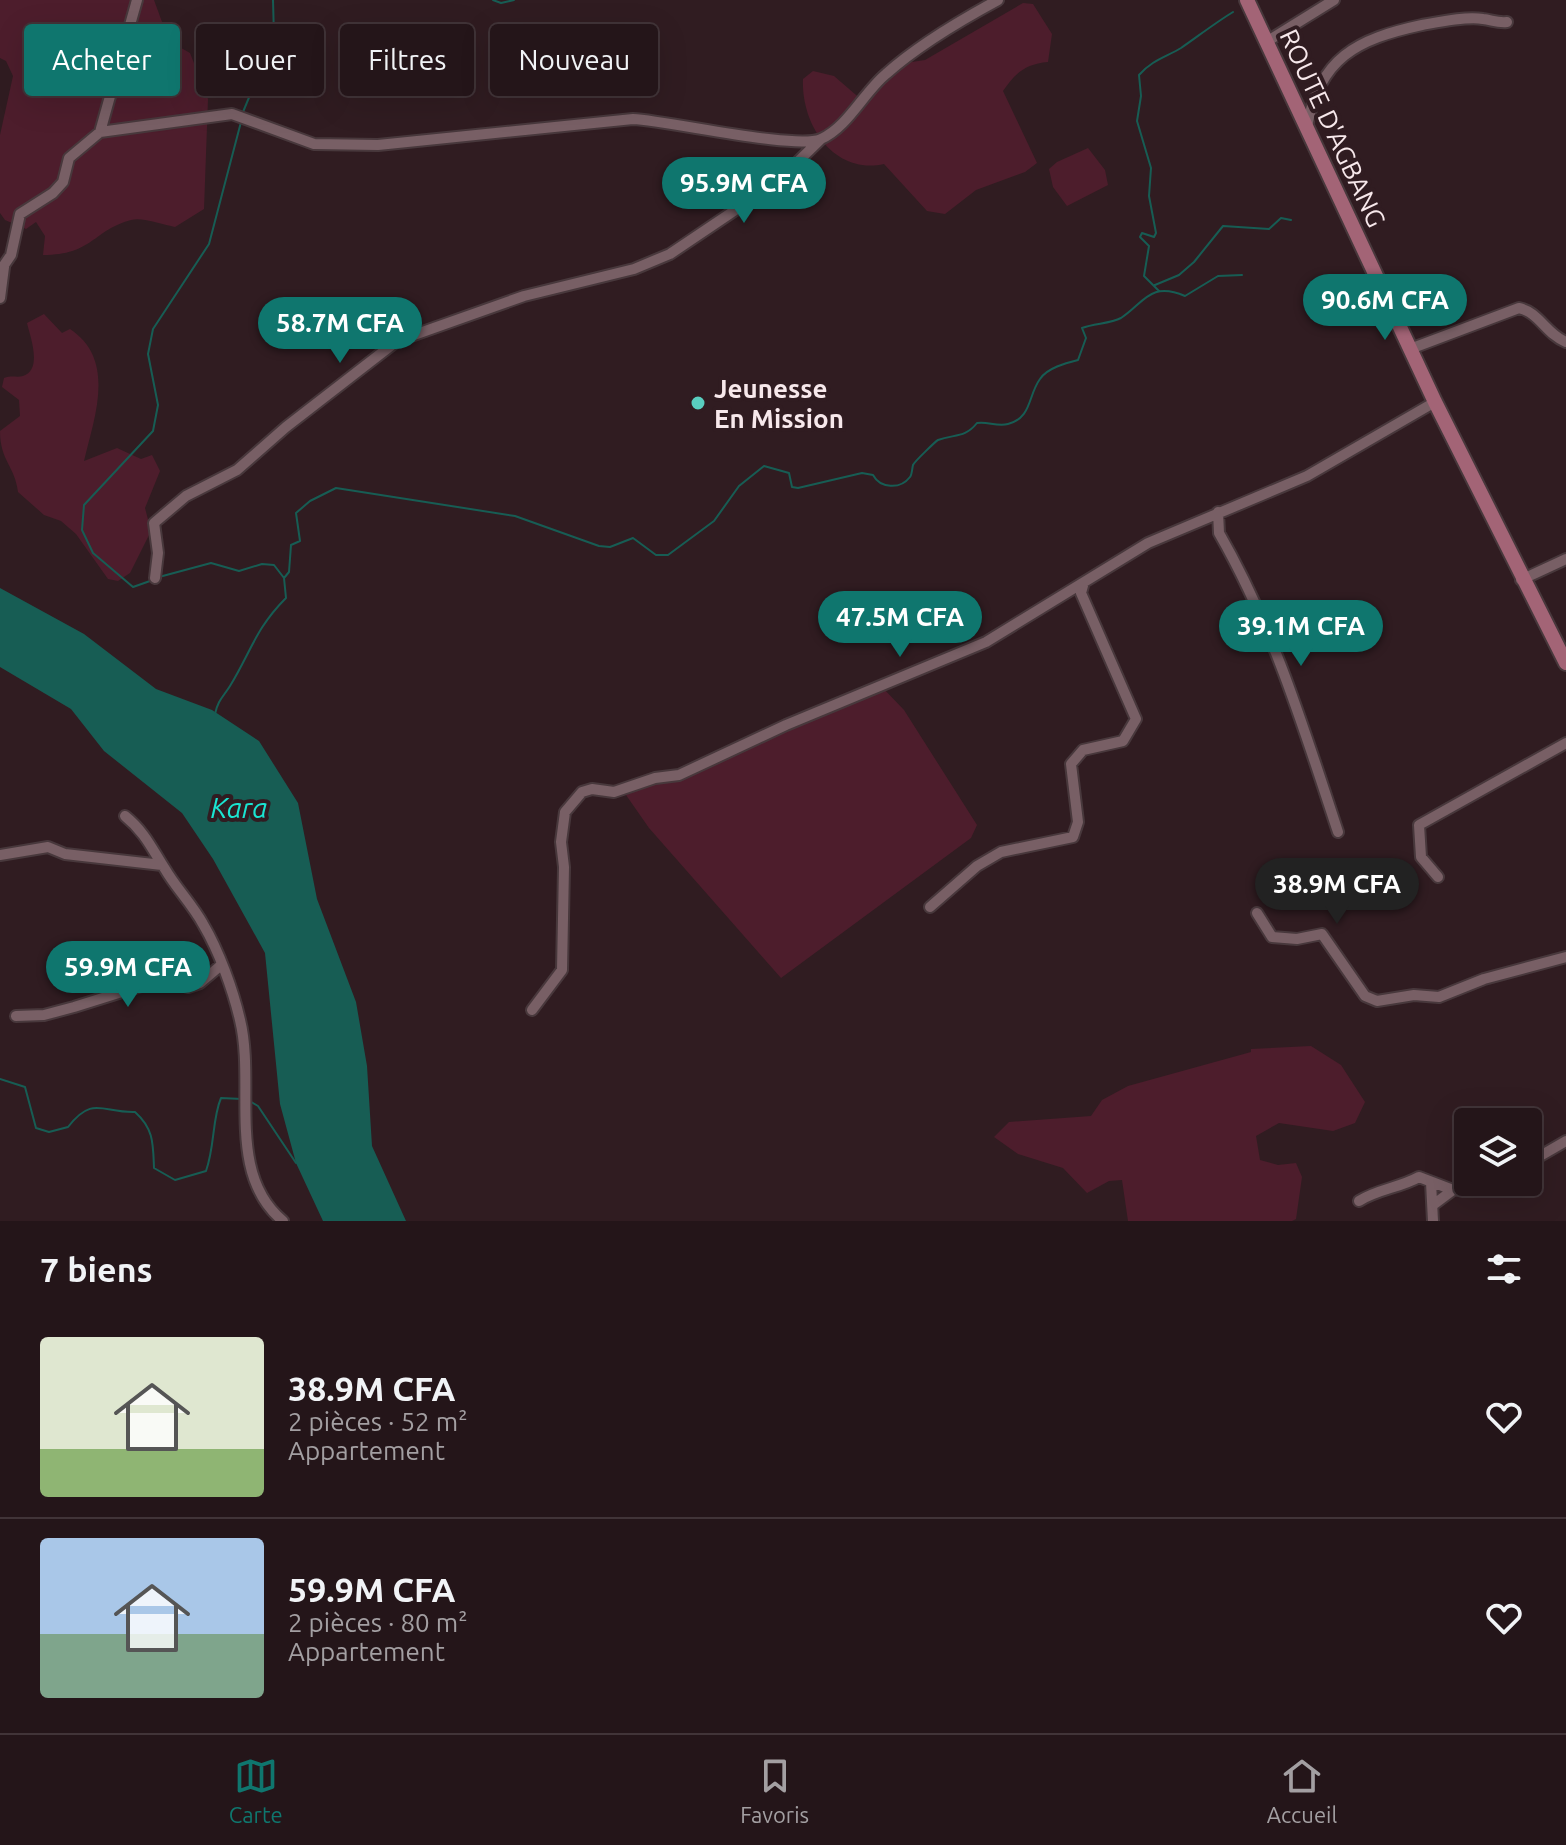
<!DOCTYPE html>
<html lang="fr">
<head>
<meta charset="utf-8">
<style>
	:root { --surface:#241519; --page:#302226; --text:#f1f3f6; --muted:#a39fa2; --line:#413438; --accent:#0f766e }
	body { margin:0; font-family:Ubuntu,sans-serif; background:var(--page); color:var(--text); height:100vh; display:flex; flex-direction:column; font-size:30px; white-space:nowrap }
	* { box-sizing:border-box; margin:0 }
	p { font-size:26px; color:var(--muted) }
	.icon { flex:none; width:44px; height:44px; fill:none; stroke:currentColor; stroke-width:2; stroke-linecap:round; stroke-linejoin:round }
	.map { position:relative; height:1221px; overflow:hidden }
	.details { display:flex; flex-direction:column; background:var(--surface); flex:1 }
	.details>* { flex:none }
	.hud { position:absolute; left:24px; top:24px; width:800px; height:72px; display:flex; gap:16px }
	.fabs { position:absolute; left:1454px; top:1108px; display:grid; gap:16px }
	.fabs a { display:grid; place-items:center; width:88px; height:88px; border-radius:8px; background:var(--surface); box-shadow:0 8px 32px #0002,0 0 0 2px var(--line); font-size:40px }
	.price { position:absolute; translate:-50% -68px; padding:0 18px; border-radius:28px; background:var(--accent); color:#fff; font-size:26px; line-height:52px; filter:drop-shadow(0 2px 4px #0008) }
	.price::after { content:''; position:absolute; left:50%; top:48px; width:24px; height:18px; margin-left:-12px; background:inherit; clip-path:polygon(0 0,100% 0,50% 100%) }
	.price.on { background:#222; color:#fff }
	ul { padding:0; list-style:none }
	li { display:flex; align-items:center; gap:24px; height:200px; padding:0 40px }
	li+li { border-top:2px solid var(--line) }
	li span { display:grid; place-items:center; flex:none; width:224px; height:160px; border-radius:8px; color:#555 }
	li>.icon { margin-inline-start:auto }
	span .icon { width:96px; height:96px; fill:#fffc; stroke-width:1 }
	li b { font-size:34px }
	h2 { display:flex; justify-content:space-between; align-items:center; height:96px; padding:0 40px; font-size:34px }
	.tag { padding:0 28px; border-radius:8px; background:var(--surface); box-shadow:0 8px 32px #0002,0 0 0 2px var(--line); font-size:28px; line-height:72px }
	.tag.on { background:var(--accent); color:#fff }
	.tab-bar { display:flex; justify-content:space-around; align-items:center; height:112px; border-top:2px solid var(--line); background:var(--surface); font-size:22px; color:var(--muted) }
	.tab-bar a { display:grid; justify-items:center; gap:4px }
	.tab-bar .on { color:var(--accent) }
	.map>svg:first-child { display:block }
	.green { fill:#4d1d2c }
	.water { fill:#175d54 }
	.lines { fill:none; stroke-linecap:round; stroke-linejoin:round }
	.stream { stroke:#175d54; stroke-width:2 }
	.minor-casing { stroke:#48383c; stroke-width:14 }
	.major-casing { stroke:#48383c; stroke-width:18 }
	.minor { stroke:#785f65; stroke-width:10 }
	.major { stroke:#a36476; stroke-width:14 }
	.poi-dot { fill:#59cebf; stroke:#301c21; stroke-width:3 }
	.labels { text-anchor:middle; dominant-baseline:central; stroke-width:8; stroke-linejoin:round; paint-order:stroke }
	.street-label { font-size:26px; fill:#f7e8eb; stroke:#301c21 }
	.poi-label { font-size:26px; font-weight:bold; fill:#f7e8eb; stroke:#301c21; text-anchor:start }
	.water-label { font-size:28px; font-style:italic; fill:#1ae4d1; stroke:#301c21 }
</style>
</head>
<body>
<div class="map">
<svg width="1566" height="1221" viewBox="0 0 1566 1221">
	<rect width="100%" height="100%" fill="#301c21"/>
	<path class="green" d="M 0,0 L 154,0 L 169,41 L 190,53 L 208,99 L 204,209 L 175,227 C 163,225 143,217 131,220 C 93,230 93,255 43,255 L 45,236 L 36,222 L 26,229 L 5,220 L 0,213 L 0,135 L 13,76 L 6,61 L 0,58 Z
		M 1023,3 L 1033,4 L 1052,34 L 1048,62 C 1026,64 1016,72 1003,91 L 1037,163 L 1025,172 L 976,190 L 945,214 L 927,211 L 884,164 C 833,175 801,124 803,79 L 813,71 L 834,76 L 863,101 L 905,63 L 925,60 Z
		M 1088,148 L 1105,170 L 1108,185 L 1067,206 L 1053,187 L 1049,169 L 1057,162 Z
		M 44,314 L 62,333 L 70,329 C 117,360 94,418 84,461 L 117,448 L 141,459 L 152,455 L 160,471 L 145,508 L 151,531 L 130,573 L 118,581 L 108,579 L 76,534 L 61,521 L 44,515 L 18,492 C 15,466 0,461 0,431 L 20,416 L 19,400 L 2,387 L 4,378 C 12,375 17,378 23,376 C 43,370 30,336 27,323 Z
		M 882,687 L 904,710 L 977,825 L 971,838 L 781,978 L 649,828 L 626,795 Z
		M 1311,1046 L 1341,1065 L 1365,1102 L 1355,1123 L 1333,1131 L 1279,1123 L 1256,1136 L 1260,1160 L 1278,1165 L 1296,1163 L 1302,1177 L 1296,1219 L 1292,1221 L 1128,1221 L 1122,1180 L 1109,1181 L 1087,1193 L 1063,1168 L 1018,1154 L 994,1137 L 1009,1122 L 1091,1116 L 1102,1100 L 1128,1086 L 1251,1052 L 1251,1049 Z"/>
	<path class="water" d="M 0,588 L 84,634 L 156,689 L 212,710 L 259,741 L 298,803 L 317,899 L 356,1002 L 367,1066 L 372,1146 L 406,1221 L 323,1221 L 296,1163 L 280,1104 L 265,953 L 213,859 L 182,813 L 104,751 L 71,709 L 0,667 Z"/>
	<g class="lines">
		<path class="stream" d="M 493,0 L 501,3 L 514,0
			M 243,112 L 274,37 L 273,0
			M 1155,285 L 1179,275 L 1194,262 L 1223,226 L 1269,229 L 1281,218 L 1291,220
			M 1159,291 L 1144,276 L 1149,246 L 1140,237 L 1142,233 L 1154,237 L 1156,233 L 1149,196 L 1151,168 L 1137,121 L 1141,96 L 1139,75 C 1152,60 1166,57 1181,48 C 1197,37 1215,23 1233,12
			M 159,577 L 211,563 L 239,571 L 262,564 L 274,565 L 284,578 L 286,598 C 255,629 251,652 230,686 C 223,697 218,700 215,714
			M 284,578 L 289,572 L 291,545 L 300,541 L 296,513 L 310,501 L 336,488 L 515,516 L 599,546 L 610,547 L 633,538 L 656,555 L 668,555 L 714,521 L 739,486 L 764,466 L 789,473 L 792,487 L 798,488 L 862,473 L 873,475 C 880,488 900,490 910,477 C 912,475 912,469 913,465 C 915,461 936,441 938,440 C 955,434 965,438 977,423 C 987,421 997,427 1008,424 C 1032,418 1028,395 1040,379 C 1047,368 1066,363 1078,360 L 1086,338 L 1082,328 C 1094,323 1110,324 1121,318 C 1144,303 1150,281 1185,296 L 1218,276 L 1242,275
			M 150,581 L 133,587 L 93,553 L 82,530 L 84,505 L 153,431 L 158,405 L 148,354 L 153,329 L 209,244 L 241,122
			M 0,1079 L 25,1087 L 36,1128 L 49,1132 L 68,1127 C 93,1095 102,1113 135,1112 C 154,1129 153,1144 154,1168 L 175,1180 L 206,1171 C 215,1146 212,1119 221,1098 L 242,1099
			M 248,1100 L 258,1106 L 296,1163"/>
		<defs>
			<path id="minor" d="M 1266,42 L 1334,0
				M 1307,127 C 1319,58 1357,39 1422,25 C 1439,22 1466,16 1483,19 C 1492,20 1497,23 1507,22
				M 100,132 L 232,114 L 314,144 L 378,145 L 633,119 C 671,121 795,150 821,139 C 848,127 864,92 886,74 C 917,46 961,20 998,0
				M 0,271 L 11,255 L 20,214 L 53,193 L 63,182 L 69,158 L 100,132 L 137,0
				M 0,298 L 4,267
				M 1410,349 L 1519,308 C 1539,312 1546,334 1566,342
				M 1218,512 L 1219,533 C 1273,627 1304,729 1338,832
				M 155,578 L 158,553 L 154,523 L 186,496 L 237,470 L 286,427 L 397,341 L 524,296 L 634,269 L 670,254 L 777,182 L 821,139
				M 1521,580 L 1566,559
				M 125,816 C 145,832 152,849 165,869 C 176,888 192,904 203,924 C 219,951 233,990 240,1020 C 256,1085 225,1173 283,1221
				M 0,855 L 48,847 L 65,854 L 162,865
				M 1438,877 L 1421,857 L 1419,825 L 1566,743
				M 930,907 L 977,866 L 1001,852 L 1073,837 L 1078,822 L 1071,764 L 1083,750 L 1123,741 L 1136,719 L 1081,593 L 1084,582
				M 1257,913 L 1272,937 L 1297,939 L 1322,934 L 1365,996 L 1377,1001 L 1414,995 L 1439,997 L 1484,979 L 1566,957
				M 532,1010 L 562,970 L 564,867 L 561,842 L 565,812 L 582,792 L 592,789 L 614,792 L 655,778 L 679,775 L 786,725 L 986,642 L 1148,543 L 1307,476 L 1435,402
				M 16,1016 L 44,1015 L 74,1007 L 160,980 L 188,987 L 200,983 L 220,966
				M 1528,1163 L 1566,1141
				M 1431,1182 L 1433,1221
				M 1359,1201 C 1378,1189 1399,1188 1419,1177 L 1453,1190
				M 1433,1205 L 1453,1190 L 1499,1182"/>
			<path id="major" d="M 1247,0 L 1435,402 L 1566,663"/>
		</defs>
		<use href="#minor" class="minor-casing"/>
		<use href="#major" class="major-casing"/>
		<use href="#minor" class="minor"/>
		<use href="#major" class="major"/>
	</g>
	<circle class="poi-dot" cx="698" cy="403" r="8"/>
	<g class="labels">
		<g class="street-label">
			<text transform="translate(1333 128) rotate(65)">ROUTE D'AGBANG</text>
		</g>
		<g class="poi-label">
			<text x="714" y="388">Jeunesse<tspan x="714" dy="30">En Mission</tspan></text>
		</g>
		<g class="water-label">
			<text x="239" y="807">Kara</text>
		</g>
	</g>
</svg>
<div class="fabs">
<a><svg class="icon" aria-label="layers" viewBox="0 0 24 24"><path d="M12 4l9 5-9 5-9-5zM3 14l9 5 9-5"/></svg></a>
</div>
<b class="price" style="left:744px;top:225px">95.9M CFA</b>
<b class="price" style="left:1385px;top:342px">90.6M CFA</b>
<b class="price" style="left:340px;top:365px">58.7M CFA</b>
<b class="price" style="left:900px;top:659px">47.5M CFA</b>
<b class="price" style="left:1301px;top:668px">39.1M CFA</b>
<b class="price on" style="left:1337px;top:926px">38.9M CFA</b>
<b class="price" style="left:128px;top:1009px">59.9M CFA</b>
<div class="hud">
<a class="tag on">Acheter</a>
<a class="tag">Louer</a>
<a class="tag">Filtres</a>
<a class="tag">Nouveau</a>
</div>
</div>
<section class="details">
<h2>7 biens<svg class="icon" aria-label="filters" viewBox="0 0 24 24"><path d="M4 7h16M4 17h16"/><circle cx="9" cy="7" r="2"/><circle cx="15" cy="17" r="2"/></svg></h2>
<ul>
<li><span style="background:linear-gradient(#dfe7d0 70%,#8fb573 0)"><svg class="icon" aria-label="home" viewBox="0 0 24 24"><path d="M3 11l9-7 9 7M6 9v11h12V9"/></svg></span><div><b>38.9M CFA</b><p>2 pièces · 52 m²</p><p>Appartement</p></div><svg class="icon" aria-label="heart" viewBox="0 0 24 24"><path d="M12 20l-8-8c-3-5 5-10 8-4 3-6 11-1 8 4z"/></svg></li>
<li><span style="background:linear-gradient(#a9c7e8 60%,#7fa58c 0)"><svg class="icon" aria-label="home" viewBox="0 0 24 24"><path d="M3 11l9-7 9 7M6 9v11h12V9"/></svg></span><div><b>59.9M CFA</b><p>2 pièces · 80 m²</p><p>Appartement</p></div><svg class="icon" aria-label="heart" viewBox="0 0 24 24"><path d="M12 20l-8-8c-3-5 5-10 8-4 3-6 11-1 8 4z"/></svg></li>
</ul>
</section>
<nav class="tab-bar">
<a class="on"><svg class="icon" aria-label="map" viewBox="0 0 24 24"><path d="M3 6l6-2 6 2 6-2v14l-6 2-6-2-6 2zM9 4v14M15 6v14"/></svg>Carte</a>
<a><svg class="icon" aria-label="saved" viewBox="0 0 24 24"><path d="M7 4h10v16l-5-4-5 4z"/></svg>Favoris</a>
<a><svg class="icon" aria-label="home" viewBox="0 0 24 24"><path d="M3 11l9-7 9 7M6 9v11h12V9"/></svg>Accueil</a>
</nav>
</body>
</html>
